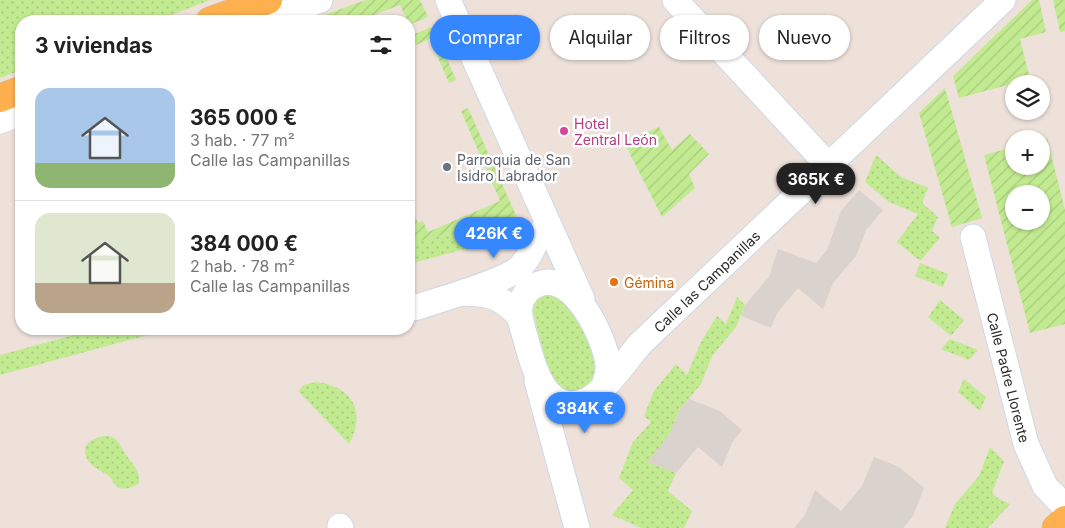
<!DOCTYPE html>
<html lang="es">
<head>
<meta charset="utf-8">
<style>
	:root { --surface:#fff; --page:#f6f6f6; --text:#222; --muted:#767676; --line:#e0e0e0; --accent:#3587ff }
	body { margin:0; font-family:Inter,sans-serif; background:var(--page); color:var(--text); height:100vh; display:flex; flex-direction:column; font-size:19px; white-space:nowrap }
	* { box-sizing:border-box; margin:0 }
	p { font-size:16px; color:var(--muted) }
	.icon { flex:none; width:28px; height:28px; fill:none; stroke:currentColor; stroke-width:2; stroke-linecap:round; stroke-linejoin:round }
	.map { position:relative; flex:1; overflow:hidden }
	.sheet { position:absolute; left:15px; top:15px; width:400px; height:320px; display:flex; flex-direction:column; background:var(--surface); border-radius:20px; box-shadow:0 1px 4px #0004 }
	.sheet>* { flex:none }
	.guide { position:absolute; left:430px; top:15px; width:475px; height:45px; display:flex; gap:10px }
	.fabs { position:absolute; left:1005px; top:75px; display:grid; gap:10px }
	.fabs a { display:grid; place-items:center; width:45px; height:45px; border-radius:50%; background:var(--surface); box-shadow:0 1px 4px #0004; font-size:25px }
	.price { position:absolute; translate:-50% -42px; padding:0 11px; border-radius:18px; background:var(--accent); color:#fff; font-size:16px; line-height:32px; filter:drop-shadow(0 1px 2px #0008) }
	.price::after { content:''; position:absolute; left:50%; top:30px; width:15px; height:11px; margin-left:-8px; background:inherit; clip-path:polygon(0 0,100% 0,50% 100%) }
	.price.active { background:#222; color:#fff }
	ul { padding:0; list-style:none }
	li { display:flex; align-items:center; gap:15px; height:125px; padding:0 20px }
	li+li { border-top:1px solid var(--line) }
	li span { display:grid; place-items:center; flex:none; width:140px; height:100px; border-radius:15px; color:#555 }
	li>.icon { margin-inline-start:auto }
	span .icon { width:60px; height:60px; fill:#fffc; stroke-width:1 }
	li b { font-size:21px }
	h2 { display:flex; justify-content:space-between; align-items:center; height:60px; padding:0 20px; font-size:21px }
	.pill { padding:0 18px; border-radius:22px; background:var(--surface); box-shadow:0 1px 4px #0004; font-size:18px; line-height:45px }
	.pill.active { background:var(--accent); color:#fff }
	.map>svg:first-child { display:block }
	.grass { fill:url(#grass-dots) }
	.garden { fill:url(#garden-furrows); fill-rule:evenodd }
	.plaza { fill:#d9d2cd }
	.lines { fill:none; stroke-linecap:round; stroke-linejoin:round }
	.minor-casing { stroke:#cfd8e4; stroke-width:27 }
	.major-casing { stroke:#c3c3c3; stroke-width:29 }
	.minor { stroke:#fff; stroke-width:25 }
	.major { stroke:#feaf4e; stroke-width:28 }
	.hotel-dot { fill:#d1479c; stroke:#fff; stroke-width:2 }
	.worship-dot { fill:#6b7280; stroke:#fff; stroke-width:2 }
	.food-dot { fill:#e8710a; stroke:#fff; stroke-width:2 }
	.labels { text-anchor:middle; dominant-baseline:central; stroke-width:5; stroke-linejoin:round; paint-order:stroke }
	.hotel-label { font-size:14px; fill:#b23c85; stroke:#fff; text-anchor:start }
	.worship-label { font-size:14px; fill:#5b616d; stroke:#fff; text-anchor:start }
	.food-label { font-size:14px; fill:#c56008; stroke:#fff; text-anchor:start }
	.street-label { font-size:14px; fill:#2a2a2a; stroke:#fff }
</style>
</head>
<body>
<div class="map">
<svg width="1065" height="528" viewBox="0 0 1065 528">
	<defs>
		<pattern id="grass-dots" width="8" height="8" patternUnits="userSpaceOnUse" patternTransform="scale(1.25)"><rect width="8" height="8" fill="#c2ea91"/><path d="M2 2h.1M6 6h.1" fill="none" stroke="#a7c97d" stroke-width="1.8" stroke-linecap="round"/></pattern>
		<pattern id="garden-furrows" width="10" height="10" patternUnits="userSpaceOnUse" patternTransform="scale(1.25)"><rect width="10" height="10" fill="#c2ea91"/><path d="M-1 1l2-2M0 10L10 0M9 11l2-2" fill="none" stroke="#a7c97d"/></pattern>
	</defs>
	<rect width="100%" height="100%" fill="#ede1da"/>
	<path class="grass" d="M 0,0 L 210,0 L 156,21 L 21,21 L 21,70 L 0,78 Z
		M 876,155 L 901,177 L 928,188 L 922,203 L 938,217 L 932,231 L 940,238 L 920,261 L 897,242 L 918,214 L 889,202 L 865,182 Z
		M 516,215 L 506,238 L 409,264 L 409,244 Z
		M 920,263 L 948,274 L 943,287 L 915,276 Z
		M 544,292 L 569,299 C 577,317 611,377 585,390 C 580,392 571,392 566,393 L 549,375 L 533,311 L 535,302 Z
		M 737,297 L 745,305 L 736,327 L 712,356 L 701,384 L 680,409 L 669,435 L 648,461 L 676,473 L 668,491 L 692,511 L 684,528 L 641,528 L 612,515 L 633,490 L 619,478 L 633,442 L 651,422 L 644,416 L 654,391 L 676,364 L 687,375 L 701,342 L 717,316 L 726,324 Z
		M 940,300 L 964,320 L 951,336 L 928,317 Z
		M 96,329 L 170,329 L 0,375 L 0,355 Z
		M 950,339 L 978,350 L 969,360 L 941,349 Z
		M 964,379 L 986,397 L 980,411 L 958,392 Z
		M 316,382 C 352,386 367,412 349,444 L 298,391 L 304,385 Z
		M 103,436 C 119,436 119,444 126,455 C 133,465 140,469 139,483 C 132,488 123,491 116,486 C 113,483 112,478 109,476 C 96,467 84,465 85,446 L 92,440 Z
		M 990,447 L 1004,461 L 992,493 L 999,499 L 1010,504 L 988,528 L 945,528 L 955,504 L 979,476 Z"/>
	<path class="garden" d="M 366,0 L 420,0 L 428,17 L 409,25 L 400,5 L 358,21 L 307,21 Z
		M 1032,0 L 1039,0 L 1046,32 L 1020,39 L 1030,79 L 959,98 L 953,76 Z
		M 1053,0 L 1065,0 L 1065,31 L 1060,32 Z
		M 432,27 L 436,36 L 416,45 L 412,35 Z
		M 439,41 L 456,80 L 449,83 L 432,44 Z
		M 945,88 L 982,218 L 952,227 L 919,113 Z
		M 468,108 L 516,215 L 409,244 L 409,216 L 414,214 L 418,223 L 423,221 L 428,232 L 500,201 L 461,111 Z
		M 659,127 L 672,150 L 690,134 L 709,154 L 689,174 L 695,188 L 662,217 L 624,142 Z
		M 1047,138 L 1065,210 L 1065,324 L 1030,333 L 984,155 L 1014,147 L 1014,166 L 1041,166 L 1041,140 ZM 1014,194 L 1041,194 L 1041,221 L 1014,221 Z"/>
	<path class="plaza" d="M 859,190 L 883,210 L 866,230 L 856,256 L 833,283 L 823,309 L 798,288 L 777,313 L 771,328 L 741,316 L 745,305 L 769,277 L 778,249 L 816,263 L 827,250 L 841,211 Z
		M 689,399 L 720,411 L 742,430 L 732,443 L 722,467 L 698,447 L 676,473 L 647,462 L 669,435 L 680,409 Z
		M 874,457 L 899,467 L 924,488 L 913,516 L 903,528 L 794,528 L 805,515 L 815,490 L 841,511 L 862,486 Z"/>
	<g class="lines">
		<defs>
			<g id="minor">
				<path d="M 448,0 L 582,299"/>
				<path d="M 675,0 L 829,166"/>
				<path d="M 264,21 L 320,0"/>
				<path d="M 0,121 L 21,113"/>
				<path id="s1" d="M 973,237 L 1026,444 L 1045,486 L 1065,507"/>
				<path d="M 463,293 C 490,294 501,296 520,317"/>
				<path d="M 414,308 C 438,300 500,283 518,269 C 529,259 534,246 540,233"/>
				<path d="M 537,381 L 577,528"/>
				<path id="s2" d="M 604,386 C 606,379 609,372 608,364 C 605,338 573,270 539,284 C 529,287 522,296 520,306 C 518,317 523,329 526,340 C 533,367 546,416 585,401 C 603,395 627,359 640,344 L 1003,0"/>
				<path d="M 340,526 L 341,528"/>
			</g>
			<path id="major" d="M 210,21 L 268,0
				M 0,98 L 21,90
				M 1056,528 L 1065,520"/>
		</defs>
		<use href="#minor" class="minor-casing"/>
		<use href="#major" class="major-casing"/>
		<use href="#minor" class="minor"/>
		<use href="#major" class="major"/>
	</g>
	<circle class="hotel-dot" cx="564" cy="131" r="5"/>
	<circle class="worship-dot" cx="447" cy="167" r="5"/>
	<circle class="food-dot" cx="614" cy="282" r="5"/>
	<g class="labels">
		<g class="hotel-label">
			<text x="574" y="123">Hotel<tspan x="574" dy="16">Zentral León</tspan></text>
		</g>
		<g class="worship-label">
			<text x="457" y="159">Parroquia de San<tspan x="457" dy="16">Isidro Labrador</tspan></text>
		</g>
		<g class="food-label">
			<text x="624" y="282">Gémina</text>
		</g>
		<g class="street-label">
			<text stroke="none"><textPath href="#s2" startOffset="474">Calle las Campanillas</textPath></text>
			<text stroke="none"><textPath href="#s1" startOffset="145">Calle Padre Llorente</textPath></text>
		</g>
	</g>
</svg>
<div class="fabs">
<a><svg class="icon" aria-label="layers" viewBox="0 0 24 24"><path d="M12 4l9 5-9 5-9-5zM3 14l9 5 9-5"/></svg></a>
<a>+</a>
<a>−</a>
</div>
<b class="price active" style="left:816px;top:205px">365K €</b>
<b class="price" style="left:494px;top:259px">426K €</b>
<b class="price" style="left:585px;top:434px">384K €</b>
<div class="guide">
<a class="pill active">Comprar</a>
<a class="pill">Alquilar</a>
<a class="pill">Filtros</a>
<a class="pill">Nuevo</a>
</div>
<section class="sheet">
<h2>3 viviendas<svg class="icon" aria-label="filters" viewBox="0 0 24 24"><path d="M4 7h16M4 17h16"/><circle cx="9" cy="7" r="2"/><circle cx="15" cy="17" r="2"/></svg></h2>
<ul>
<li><span style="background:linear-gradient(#a9c7e8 75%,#8fb573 0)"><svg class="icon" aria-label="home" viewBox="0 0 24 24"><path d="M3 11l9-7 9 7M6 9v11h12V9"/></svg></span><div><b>365 000 €</b><p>3 hab. · 77 m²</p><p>Calle las Campanillas</p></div></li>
<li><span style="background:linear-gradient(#dfe7d0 70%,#b9a48a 0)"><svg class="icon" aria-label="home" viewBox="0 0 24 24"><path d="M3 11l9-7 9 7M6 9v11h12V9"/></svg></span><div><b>384 000 €</b><p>2 hab. · 78 m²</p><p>Calle las Campanillas</p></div></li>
</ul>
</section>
</div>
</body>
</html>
